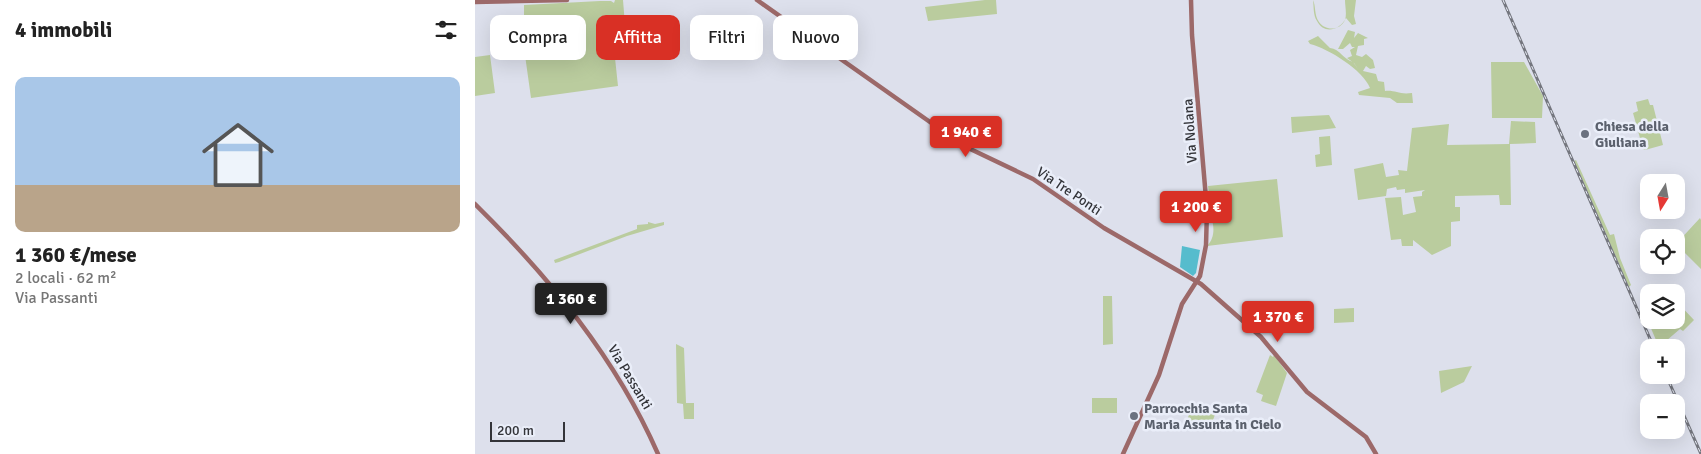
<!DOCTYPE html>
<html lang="it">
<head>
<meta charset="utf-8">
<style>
	:root { --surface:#fff; --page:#f6f6f6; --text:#222; --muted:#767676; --line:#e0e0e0; --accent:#d93025 }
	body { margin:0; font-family:Signika,sans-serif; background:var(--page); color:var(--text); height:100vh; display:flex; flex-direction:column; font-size:19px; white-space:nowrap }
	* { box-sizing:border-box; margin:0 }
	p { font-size:16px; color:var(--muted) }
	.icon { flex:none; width:28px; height:28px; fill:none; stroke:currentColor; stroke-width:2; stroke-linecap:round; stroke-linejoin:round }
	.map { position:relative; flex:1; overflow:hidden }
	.side { display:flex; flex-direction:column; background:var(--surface); width:475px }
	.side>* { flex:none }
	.banner { position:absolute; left:15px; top:15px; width:475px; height:45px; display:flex; gap:10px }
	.needle { width:32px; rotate:191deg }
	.controls { position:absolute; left:1165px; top:174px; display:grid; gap:10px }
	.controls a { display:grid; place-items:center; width:45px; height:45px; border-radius:10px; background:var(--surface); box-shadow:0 5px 20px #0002; font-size:25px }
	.scale { position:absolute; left:15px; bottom:12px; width:75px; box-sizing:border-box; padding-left:5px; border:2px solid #333439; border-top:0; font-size:14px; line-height:18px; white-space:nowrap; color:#333439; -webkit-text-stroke:4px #eaeef9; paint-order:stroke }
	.price { position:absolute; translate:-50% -42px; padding:0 11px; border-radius:5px; background:var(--accent); color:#fff; font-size:16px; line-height:32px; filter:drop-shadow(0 1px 2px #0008) }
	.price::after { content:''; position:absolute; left:50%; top:30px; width:15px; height:11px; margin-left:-8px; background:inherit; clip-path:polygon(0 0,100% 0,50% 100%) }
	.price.active { background:#222; color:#fff }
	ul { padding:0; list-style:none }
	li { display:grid; align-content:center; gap:10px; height:265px; padding:0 15px }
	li+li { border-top:1px solid var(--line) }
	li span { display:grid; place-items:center; height:155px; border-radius:10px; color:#555 }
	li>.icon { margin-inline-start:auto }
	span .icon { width:90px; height:90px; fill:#fffc; stroke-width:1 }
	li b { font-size:21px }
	h2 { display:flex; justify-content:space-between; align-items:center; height:60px; padding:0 15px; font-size:21px }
	.pill { padding:0 18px; border-radius:10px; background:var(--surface); box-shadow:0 5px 20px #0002; font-size:18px; line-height:45px }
	.pill.active { background:var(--accent); color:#fff }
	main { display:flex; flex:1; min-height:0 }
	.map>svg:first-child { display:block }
	.green { fill:#bacc9e }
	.water { fill:#56bccd }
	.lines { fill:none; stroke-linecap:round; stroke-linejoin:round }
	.secondary { stroke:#9c6969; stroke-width:4.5 }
	.rail-casing { stroke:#74767e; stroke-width:3 }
	.rail { stroke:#eaeef9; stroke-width:1; stroke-dasharray:4; stroke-linecap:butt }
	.worship-dot { fill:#6b7280; stroke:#eaeef9; stroke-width:2 }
	.labels { text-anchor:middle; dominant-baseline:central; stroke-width:5; stroke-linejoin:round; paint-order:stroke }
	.worship-label { font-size:14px; font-weight:bold; fill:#5b616d; stroke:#eaeef9; text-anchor:start }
	.street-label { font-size:14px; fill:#333439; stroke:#eaeef9 }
</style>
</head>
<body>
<main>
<section class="side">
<h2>4 immobili<svg class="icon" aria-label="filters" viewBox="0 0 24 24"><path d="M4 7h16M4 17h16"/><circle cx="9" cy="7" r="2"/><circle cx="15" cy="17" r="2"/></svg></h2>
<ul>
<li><span style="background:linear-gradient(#a9c7e8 70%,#b9a48a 0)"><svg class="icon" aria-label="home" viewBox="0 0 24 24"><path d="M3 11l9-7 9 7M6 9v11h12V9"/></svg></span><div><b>1 360 €/mese</b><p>2 locali · 62 m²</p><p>Via Passanti</p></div></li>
</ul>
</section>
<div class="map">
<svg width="1226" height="454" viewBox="0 0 1226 454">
	<rect width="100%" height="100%" fill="#dde0ec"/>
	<path class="green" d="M 140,0 L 148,0 L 150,25 L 138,26 L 138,32 L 160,33 L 164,58 L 140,58 L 143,86 L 56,98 L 49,48 L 49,5 L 125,1 L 136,1 L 139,3 Z
		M 510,0 L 521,0 L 522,14 L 453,21 L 450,7 Z
		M 838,0 C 841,6 839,15 844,22 C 850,31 865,31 870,20 C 872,14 870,6 870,0 L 881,0 L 879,16 L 881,24 L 877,25 L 871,18 C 865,30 849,35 842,21 C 838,15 839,7 838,0 Z
		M 873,30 L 880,32 L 879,38 L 883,33 L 893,38 L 889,39 L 889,45 L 883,46 L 881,55 L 887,57 L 891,54 L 898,60 L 900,68 L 895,69 L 891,66 L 888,71 L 901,74 L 903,81 L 909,82 L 910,91 C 921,90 924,95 937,93 L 938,103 L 922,103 L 915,98 L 884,95 L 883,92 L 895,88 C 888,70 854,49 835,44 L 833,41 L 843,36 L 855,48 C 865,49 869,60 878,62 L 883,69 L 879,63 L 872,58 L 877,56 L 875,50 L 880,47 L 877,47 L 875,43 L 868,49 L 863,49 Z
		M 15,55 L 20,93 L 0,96 L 0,57 Z
		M 1016,62 L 1049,62 L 1068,96 L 1067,118 L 1017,118 Z
		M 1173,99 L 1175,105 L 1178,105 L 1188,145 L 1170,150 L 1168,149 L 1158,113 L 1163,111 L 1161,102 Z
		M 854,115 L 861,128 L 817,133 L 816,117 Z
		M 1036,121 L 1060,122 L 1061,143 L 1035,144 L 1036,205 L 1025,205 L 1024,195 L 980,196 L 980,207 L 985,207 L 985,221 L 976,222 L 976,246 L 957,255 L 938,240 L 938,246 L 927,246 L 926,239 L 916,240 L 910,198 L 926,197 L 928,215 L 941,212 L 938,197 L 947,196 L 947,192 L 950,190 L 930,193 L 930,189 L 922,190 L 921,187 L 912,189 L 911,196 L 883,200 L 879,169 L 908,163 L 911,177 L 924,175 L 923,170 L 932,171 L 937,128 L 974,124 L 972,145 L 1034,144 Z
		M 855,136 L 857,165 L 841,167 L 840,155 L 845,154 L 844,137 Z
		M 1101,160 L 1135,235 L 1139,234 L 1145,258 L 1156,285 L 1154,287 L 1104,172 L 1099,161 Z
		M 802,179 L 808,237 L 732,246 C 742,236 739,220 732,208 L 735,203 L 733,186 Z
		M 1225,218 L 1226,220 L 1226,269 L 1201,244 Z
		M 173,222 L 180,224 L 189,222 L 189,225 L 152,236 L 84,262 L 80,263 L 79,260 L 162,229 L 162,225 L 173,224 Z
		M 628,296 L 637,296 L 638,344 L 628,345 Z
		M 1201,301 L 1219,320 L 1208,331 L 1205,329 L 1184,347 L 1175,326 L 1181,320 L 1201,320 Z
		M 879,308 L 879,322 L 859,323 L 859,309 Z
		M 201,344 L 209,348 L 211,403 L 219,403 L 219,419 L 209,419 L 208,404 L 202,403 Z
		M 795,355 L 798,357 L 799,355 L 812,373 L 801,406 L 786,401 L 788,395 L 781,392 Z
		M 997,366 L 989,382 L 966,393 L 964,371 Z
		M 617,398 L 642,398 L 642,413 L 617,413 Z
		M 718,404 L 741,412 L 735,428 L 712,420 Z"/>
	<path class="water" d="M 707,246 L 725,250 L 721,273 L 718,276 L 705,267 Z"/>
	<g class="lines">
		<path class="secondary" d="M 282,0 L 489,146 L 558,179 L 629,228 L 726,284 L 786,337 L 832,392 L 891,437 L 901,454
			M 0,2 L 92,0
			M 0,204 C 74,277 141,358 183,454
			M 648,454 L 684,375 L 707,304 L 725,276 L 731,245 L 732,210 L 717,35 L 716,0"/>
		<defs>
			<path id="rail" d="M 1028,0 L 1179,348
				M 1191,375 L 1226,454"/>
		</defs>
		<use href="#rail" class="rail-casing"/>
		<use href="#rail" class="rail"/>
	</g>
	<g class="worship-dot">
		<circle cx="1110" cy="134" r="5"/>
		<circle cx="659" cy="416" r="5"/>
	</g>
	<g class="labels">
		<g class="worship-label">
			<text x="1120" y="126">Chiesa della<tspan x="1120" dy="16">Giuliana</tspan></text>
			<text x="669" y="408">Parrocchia Santa<tspan x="669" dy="16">Maria Assunta in Cielo</tspan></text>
		</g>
		<g class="street-label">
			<text transform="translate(715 131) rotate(-94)">Via Nolana</text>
			<text transform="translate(594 191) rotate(34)">Via Tre Ponti</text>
			<text transform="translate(155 377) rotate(59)">Via Passanti</text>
		</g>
	</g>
</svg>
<div class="controls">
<a><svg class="needle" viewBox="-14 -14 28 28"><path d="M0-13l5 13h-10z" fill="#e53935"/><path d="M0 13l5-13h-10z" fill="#767676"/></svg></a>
<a><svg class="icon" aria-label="locate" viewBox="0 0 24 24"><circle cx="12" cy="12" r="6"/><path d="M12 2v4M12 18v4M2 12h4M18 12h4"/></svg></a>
<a><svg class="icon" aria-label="layers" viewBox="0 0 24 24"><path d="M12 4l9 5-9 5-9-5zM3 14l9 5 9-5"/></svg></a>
<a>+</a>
<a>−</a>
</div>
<div class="scale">200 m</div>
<b class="price" style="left:491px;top:158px">1 940 €</b>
<b class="price" style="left:721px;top:233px">1 200 €</b>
<b class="price active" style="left:96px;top:325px">1 360 €</b>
<b class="price" style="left:803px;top:343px">1 370 €</b>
<div class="banner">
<a class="pill">Compra</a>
<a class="pill active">Affitta</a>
<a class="pill">Filtri</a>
<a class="pill">Nuovo</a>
</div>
</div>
</main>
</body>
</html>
